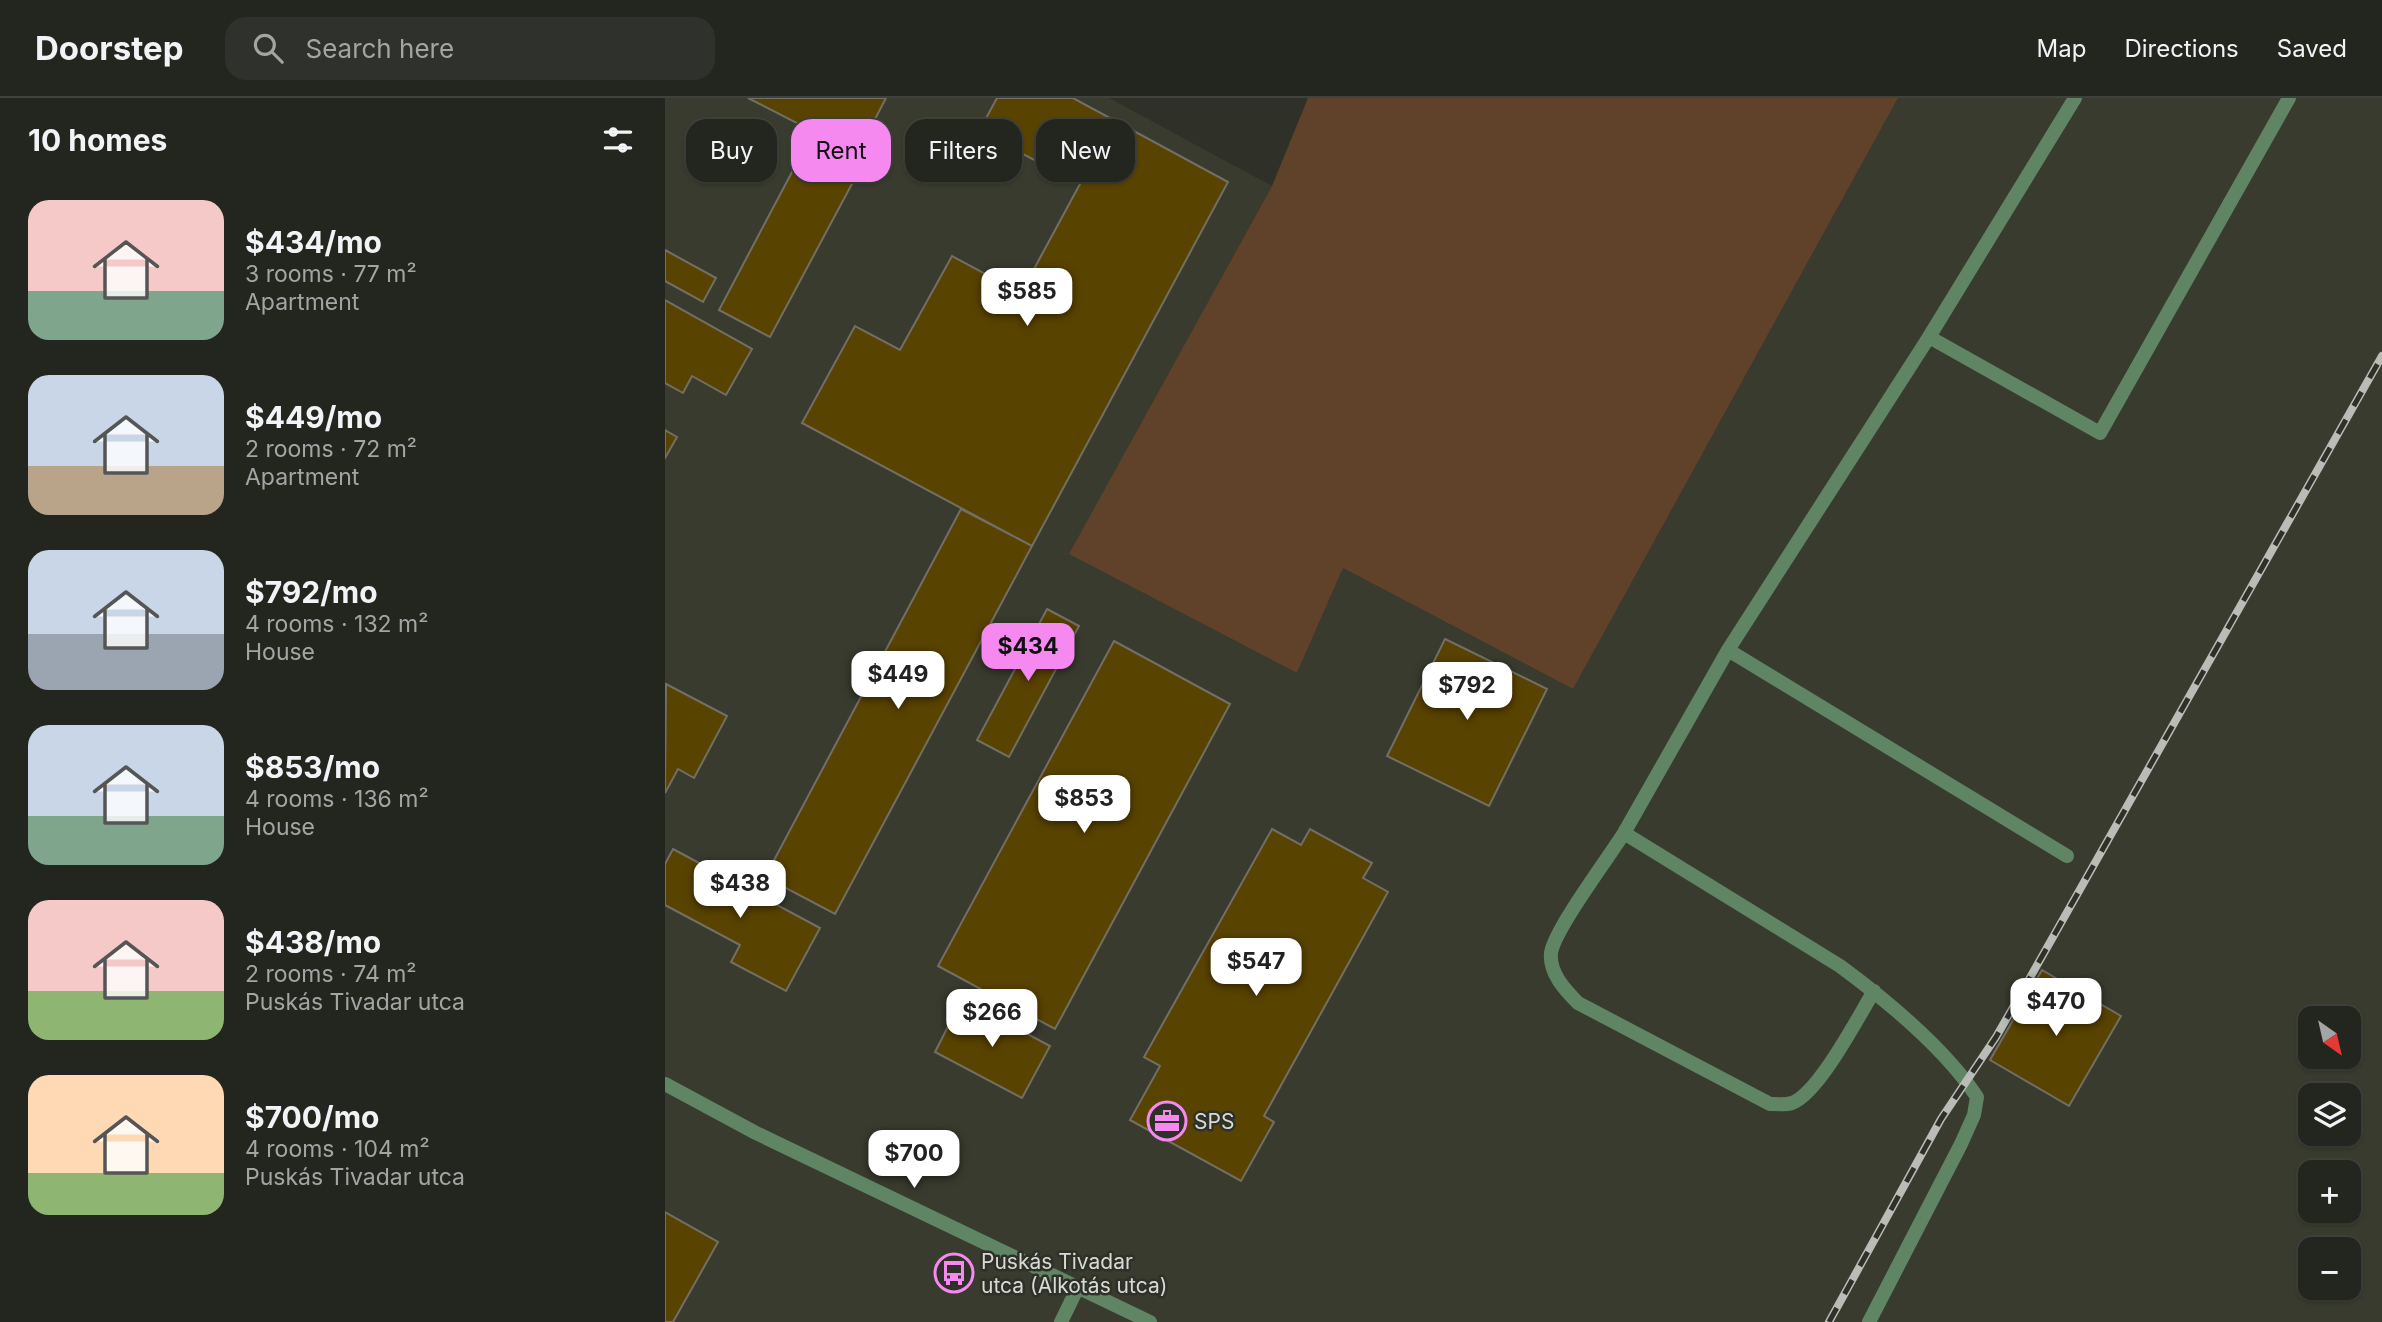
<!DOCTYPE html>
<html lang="en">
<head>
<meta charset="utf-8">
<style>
	:root { --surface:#23251f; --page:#2f312c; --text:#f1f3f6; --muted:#a3a5a4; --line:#40423d; --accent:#f589ef }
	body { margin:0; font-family:Inter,sans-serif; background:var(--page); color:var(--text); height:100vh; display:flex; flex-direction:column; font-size:26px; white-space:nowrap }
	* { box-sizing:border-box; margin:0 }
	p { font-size:23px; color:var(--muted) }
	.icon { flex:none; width:38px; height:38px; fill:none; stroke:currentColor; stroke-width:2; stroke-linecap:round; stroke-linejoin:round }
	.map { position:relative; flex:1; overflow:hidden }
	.details { display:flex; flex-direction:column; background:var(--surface); width:665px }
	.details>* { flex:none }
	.hud { position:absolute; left:21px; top:21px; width:665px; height:63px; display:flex; gap:14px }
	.needle { width:46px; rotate:146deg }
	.tools { position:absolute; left:1633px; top:908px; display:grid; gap:14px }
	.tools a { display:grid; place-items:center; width:63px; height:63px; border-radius:14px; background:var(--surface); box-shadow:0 2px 5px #0004,0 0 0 2px var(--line); font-size:35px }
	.price { position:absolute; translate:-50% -60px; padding:0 16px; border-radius:14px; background:#fff; color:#222; font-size:23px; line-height:46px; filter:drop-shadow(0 2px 4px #0008) }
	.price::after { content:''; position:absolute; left:50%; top:42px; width:21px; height:16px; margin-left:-10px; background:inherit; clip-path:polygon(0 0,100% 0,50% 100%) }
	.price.selected { background:var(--accent); color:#111 }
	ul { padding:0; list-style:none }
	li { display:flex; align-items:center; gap:21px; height:175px; padding:0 28px }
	li span { display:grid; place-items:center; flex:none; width:196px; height:140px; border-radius:21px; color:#555 }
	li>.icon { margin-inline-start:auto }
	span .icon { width:84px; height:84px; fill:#fffc; stroke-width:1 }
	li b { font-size:30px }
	h2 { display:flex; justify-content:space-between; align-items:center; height:84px; padding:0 28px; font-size:30px }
	.chip { padding:0 24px; border-radius:21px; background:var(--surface); box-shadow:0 2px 5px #0004,0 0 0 2px var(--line); font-size:24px; line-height:63px }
	.chip.selected { background:var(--accent); color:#111 }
	header { display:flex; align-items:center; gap:42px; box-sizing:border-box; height:98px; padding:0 35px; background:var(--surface); border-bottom:2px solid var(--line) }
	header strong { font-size:33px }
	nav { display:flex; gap:38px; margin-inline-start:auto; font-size:24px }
	.search { width:490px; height:63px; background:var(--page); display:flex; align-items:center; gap:18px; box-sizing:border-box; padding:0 24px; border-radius:21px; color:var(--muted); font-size:26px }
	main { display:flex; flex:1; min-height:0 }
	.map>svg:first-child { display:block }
	.built { fill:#383b2d; fill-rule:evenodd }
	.green { fill:#604129 }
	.building { fill:#594300; stroke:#736f66; stroke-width:2 }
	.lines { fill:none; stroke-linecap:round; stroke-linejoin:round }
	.lane { stroke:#5f8565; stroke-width:14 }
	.street { stroke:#5f8565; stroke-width:14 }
	.rail-casing { stroke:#babcb7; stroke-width:8 }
	.rail { stroke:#2f3129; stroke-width:5; stroke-dasharray:16; stroke-linecap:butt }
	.labels { text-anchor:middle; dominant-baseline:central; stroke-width:5; stroke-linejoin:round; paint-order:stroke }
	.poi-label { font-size:21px; fill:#d8dad5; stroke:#2f3129; text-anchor:start }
</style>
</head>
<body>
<header>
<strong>Doorstep</strong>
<div class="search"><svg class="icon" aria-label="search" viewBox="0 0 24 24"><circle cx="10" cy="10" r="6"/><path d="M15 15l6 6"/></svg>Search here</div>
<nav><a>Map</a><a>Directions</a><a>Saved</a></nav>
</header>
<main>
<section class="details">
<h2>10 homes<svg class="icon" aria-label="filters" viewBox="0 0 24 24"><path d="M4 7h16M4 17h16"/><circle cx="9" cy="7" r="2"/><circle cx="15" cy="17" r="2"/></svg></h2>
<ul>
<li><span style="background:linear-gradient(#f6c9c9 65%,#7fa58c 0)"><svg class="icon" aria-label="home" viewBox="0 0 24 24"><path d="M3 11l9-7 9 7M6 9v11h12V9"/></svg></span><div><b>$434/mo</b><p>3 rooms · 77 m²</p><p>Apartment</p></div></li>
<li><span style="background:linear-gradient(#c9d6e8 65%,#b9a48a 0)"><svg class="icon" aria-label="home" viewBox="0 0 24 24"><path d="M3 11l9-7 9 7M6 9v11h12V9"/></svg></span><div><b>$449/mo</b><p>2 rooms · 72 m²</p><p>Apartment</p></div></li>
<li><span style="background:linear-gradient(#c9d6e8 60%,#9aa5b1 0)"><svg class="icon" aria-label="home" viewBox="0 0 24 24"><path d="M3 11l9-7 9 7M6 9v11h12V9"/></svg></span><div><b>$792/mo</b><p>4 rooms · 132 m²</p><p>House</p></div></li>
<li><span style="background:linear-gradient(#c9d6e8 65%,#7fa58c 0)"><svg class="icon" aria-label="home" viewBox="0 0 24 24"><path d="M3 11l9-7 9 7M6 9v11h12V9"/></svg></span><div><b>$853/mo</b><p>4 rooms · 136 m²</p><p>House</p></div></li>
<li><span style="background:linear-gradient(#f6c9c9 65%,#8fb573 0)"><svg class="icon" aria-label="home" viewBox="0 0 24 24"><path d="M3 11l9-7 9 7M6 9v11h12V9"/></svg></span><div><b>$438/mo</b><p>2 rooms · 74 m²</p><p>Puskás Tivadar utca</p></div></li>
<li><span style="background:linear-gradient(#ffd9b3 70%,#8fb573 0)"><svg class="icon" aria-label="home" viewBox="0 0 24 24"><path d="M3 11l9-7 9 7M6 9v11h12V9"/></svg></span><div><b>$700/mo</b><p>4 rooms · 104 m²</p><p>Puskás Tivadar utca</p></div></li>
</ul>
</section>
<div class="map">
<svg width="1717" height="1224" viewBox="0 0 1717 1224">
	<rect width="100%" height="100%" fill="#2f3129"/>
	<path class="built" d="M 0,0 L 444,0 L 607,88 L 405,456 L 632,575 L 678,470 L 908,591 L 1233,0 L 1717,0 L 1717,1224 L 0,1224 ZM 1645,920 L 1684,920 L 1684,959 L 1645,959 ZM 1645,998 L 1684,998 L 1684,1036 L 1645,1036 ZM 1645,1074 L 1684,1074 L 1684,1113 L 1645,1113 ZM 1645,1152 L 1684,1152 L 1684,1190 L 1645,1190 Z"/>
	<path class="green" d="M 643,0 L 1233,0 L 908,591 L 678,470 L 632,575 L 404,456 L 607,88 Z"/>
	<path class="building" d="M 83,0 L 221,0 L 192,56 Z
		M 332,0 L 408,0 L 563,84 L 367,448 L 137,325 L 190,228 L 235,252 L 287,158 L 356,195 L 415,86 L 314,33 Z
		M 136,57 L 188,84 L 105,239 L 54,212 Z
		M 0,152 L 51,180 L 38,204 L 0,183 Z
		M 0,202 L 87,251 L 61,297 L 27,278 L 18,295 L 0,285 Z
		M 0,332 L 12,339 L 0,360 Z
		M 296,411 L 367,448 L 170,816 L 100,779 Z
		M 382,511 L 414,528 L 344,659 L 312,642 Z
		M 780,541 L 882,591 L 824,708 L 722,658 Z
		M 449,543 L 565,606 L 390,931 L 273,868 Z
		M 1,586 L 62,618 L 29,680 L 13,671 L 0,695 Z
		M 607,731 L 636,747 L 645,731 L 707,765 L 698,780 L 723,794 L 599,1018 L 609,1024 L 576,1083 L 465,1022 L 495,968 L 479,959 Z
		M 8,751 L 155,830 L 121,893 L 66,864 L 75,847 L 0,807 L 0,766 Z
		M 1377,872 L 1456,918 L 1404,1008 L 1325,962 Z
		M 297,901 L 385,948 L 357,1000 L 270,954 Z
		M 0,1114 L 53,1144 L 8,1224 L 0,1224 Z"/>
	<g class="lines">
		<path class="lane" d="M 1264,239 L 1410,0
			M 1063,552 L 1264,239 L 1435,335 L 1624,0
			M 959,735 L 1063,552 L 1402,758
			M 396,1224 L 413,1189
			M 1204,1224 L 1296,1046 L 1309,1017 L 1312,999 C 1281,952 1221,902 1175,868 L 959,735 C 944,759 889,832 886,855 C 884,875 900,892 913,905 L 1105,1006 C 1111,1006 1121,1007 1127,1005 C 1154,995 1193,919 1209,893"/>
		<path class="street" d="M 0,986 L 91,1035 L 485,1224"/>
		<defs>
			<path id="rail" d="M 1164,1224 L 1276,1021 L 1331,939 L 1354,899 L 1717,258"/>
		</defs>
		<use href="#rail" class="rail-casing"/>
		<use href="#rail" class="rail"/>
	</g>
	<defs>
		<symbol id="office-ring" viewBox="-11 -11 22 22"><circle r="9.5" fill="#2f3129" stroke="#f589ef" stroke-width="1.5"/><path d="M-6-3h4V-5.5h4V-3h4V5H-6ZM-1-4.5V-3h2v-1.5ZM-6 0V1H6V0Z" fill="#f589ef"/></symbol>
		<symbol id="bus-ring" viewBox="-11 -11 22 22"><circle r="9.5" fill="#2f3129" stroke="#f589ef" stroke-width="1.5"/><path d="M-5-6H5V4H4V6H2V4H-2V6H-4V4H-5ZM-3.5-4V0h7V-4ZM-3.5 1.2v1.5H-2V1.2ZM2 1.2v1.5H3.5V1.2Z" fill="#f589ef"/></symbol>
	</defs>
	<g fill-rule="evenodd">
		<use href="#office-ring" x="480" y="1001" width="44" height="44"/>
		<use href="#bus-ring" x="267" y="1153" width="44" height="44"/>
	</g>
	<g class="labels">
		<g class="poi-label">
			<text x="529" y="1023">SPS</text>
			<text x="316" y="1163">Puskás Tivadar<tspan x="316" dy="24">utca (Alkotás utca)</tspan></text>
		</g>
	</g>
</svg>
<div class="tools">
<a><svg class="needle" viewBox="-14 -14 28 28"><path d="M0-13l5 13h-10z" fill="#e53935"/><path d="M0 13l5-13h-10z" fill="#a3a5a4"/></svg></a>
<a><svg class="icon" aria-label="layers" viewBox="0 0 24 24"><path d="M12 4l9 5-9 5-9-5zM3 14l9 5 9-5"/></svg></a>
<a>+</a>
<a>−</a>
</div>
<b class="price" style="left:362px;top:230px">$585</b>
<b class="price selected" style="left:363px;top:585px">$434</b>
<b class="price" style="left:233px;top:613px">$449</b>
<b class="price" style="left:802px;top:624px">$792</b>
<b class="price" style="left:419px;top:737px">$853</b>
<b class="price" style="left:75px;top:822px">$438</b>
<b class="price" style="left:591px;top:900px">$547</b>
<b class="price" style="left:1391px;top:940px">$470</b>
<b class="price" style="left:327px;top:951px">$266</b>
<b class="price" style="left:249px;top:1092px">$700</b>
<div class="hud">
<a class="chip">Buy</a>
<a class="chip selected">Rent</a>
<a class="chip">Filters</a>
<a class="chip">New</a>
</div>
</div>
</main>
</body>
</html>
